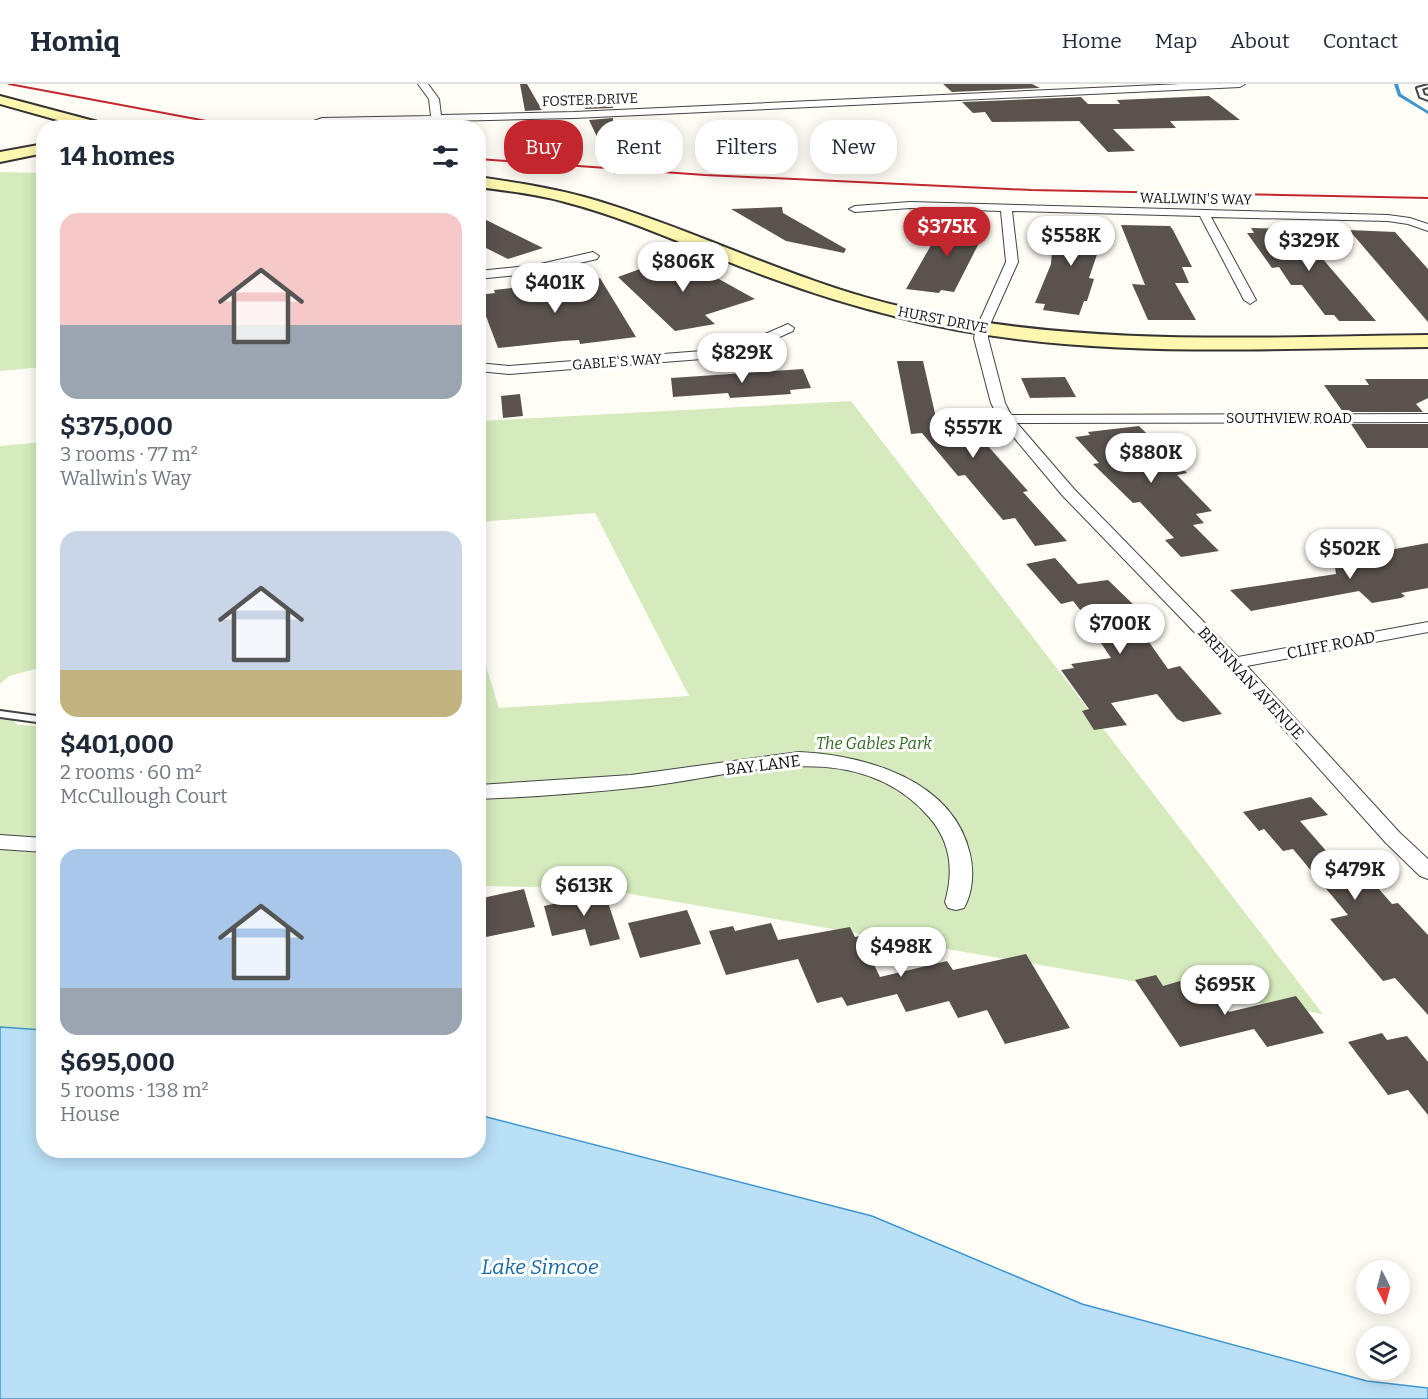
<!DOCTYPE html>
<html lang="en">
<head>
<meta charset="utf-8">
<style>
	:root { --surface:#fff; --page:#f2f2f3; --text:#1f2937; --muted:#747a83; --line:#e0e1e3; --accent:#c4262e }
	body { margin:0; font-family:Bitter,serif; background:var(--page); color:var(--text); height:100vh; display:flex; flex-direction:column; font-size:22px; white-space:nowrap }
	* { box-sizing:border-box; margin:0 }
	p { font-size:20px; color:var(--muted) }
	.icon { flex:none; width:33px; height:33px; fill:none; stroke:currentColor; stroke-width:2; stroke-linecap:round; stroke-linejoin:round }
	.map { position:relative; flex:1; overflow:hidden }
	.sheet { position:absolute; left:36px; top:36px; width:450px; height:1038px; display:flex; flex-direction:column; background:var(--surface); border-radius:24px; box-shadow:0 3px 15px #0003 }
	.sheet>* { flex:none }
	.top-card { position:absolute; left:504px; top:36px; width:570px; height:54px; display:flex; gap:12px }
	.needle { width:39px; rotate:174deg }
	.controls { position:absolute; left:1356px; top:1176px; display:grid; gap:12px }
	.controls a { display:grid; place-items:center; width:54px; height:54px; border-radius:50%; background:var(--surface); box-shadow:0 3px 15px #0003; font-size:30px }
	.price { position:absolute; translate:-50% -51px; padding:0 14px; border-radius:21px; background:#fff; color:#222; font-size:20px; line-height:39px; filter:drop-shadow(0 2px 3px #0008) }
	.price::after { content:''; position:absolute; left:50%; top:36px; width:18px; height:14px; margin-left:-9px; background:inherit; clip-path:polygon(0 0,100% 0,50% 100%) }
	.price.on { background:var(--accent); color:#fff }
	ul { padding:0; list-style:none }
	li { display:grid; align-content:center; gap:12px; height:318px; padding:0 24px }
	li span { display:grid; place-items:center; height:186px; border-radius:18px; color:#555 }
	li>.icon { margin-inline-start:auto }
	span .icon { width:108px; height:108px; fill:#fffc; stroke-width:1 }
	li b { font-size:26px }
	h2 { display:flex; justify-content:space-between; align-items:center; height:72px; padding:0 24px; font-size:26px }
	.chip { padding:0 21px; border-radius:24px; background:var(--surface); box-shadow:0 3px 15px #0003; font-size:21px; line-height:54px }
	.chip.on { background:var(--accent); color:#fff }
	header { display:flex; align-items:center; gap:36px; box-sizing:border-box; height:84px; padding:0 30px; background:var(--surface); border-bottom:2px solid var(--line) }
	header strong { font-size:28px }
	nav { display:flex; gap:33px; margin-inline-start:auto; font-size:21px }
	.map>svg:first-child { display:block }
	.green { fill:#d5ebbd }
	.water { fill:#b9e0f7; stroke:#3f96cf; stroke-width:1.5 }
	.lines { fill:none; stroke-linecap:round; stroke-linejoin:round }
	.stream { fill:#3f96cf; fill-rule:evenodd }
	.building { fill:#5a524d }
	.lane-casing { stroke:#444; stroke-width:4 }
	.street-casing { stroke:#444; stroke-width:2 }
	.secondary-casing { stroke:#333; stroke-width:4 }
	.lane { fill:#fff; fill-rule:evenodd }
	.street { fill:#fff; fill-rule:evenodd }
	.secondary { fill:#fff6b0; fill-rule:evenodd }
	.rail { stroke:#c4262e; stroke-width:2 }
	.labels { text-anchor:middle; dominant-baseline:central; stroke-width:6; stroke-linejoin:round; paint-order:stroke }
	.far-street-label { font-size:14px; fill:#111; stroke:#fff }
	.street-label { font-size:16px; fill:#111; stroke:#fff }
	.park-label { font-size:16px; font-style:italic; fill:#2f6b1f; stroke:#fff }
	.near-water-label { font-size:21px; font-style:italic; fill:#1768a6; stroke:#fff }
</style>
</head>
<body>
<header>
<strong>Homiq</strong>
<nav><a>Home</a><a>Map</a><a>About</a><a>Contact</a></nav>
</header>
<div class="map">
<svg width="1428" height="1315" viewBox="0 0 1428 1315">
	<rect width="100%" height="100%" fill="#fffdf5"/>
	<path class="green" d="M 0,88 L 43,89 L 43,283 L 0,287 Z
		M 851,317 L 1323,930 L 596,804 L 479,802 L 478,556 L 499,624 L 689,612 L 595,429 L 479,438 L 479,337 Z
		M 43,358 L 43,583 L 9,592 L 0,600 L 0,362 Z
		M 0,626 L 18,641 L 43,642 L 43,946 L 0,943 Z"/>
	<path class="water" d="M 0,943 L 43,946 L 44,1066 L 478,1066 L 479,1031 L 872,1132 L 1082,1220 L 1367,1297 L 1428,1304 L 1428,1315 L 0,1315 Z"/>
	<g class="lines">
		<path class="stream" d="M 1394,0 L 1398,0 L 1401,10 L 1428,27 L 1428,30 L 1398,12 Z"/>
	</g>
	<path class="building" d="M 520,0 L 527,0 L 542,26 L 525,27 Z
		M 943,0 L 1032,0 L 1040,4 L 952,8 Z
		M 612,9 L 613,24 L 585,25 L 578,11 Z
		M 1209,12 L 1240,36 L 1170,37 L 1176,44 L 1113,45 L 1135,67 L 1108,68 L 1079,37 L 992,38 L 985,28 L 973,29 L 962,18 L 1081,13 L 1088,20 L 1120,20 L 1117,16 Z
		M 613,34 L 613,38 L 650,36 L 652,41 L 660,41 L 660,68 L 637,68 L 637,59 L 615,60 L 615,91 L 589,36 Z
		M 527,37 L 547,37 L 556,53 L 530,54 Z
		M 782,123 L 783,129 L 846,165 L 844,169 L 786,157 L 731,125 Z
		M 478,132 L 543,164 L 508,175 L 478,160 Z
		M 946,135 L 967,136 L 967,139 L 976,140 L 979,159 L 954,208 L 941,206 L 939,209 L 906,205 Z
		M 1054,139 L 1107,141 L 1089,194 L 1094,195 L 1087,217 L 1084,217 L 1079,231 L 1043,226 L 1045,220 L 1035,219 L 1051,180 Z
		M 1121,141 L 1170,142 L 1173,146 L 1192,183 L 1182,183 L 1189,199 L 1175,199 L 1196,236 L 1148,236 L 1132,200 L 1145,201 Z
		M 1251,144 L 1297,145 L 1376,237 L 1339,237 L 1334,231 L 1325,231 L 1302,201 L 1291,201 L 1279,183 L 1272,184 L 1247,149 L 1254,149 Z
		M 1349,146 L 1395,148 L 1428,185 L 1428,238 Z
		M 670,174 L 697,183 L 755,215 L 705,231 L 715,240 L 675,247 L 618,193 Z
		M 600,194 L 636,253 L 580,260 L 579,256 L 563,257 L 498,264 L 478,211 L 495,209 L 494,206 Z
		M 897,277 L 923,277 L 937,338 L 949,337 L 960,355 L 979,352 L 1028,407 L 1023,408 L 1067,457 L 1035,462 L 1015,434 L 1003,436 L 965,391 L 958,392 L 922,349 L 911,350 Z
		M 803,285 L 811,304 L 790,306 L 791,310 L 730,314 L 728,309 L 673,313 L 671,294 Z
		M 1065,293 L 1076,313 L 1030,314 L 1021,294 Z
		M 1365,295 L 1428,295 L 1428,314 L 1416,320 L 1423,328 L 1343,328 L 1324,301 L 1369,301 Z
		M 520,310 L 523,332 L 503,334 L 501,312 Z
		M 1351,340 L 1428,340 L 1428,364 L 1367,364 Z
		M 1139,342 L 1187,389 L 1177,391 L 1212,427 L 1196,430 L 1204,439 L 1193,441 L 1219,467 L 1181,473 L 1165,456 L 1174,454 L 1140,418 L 1133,419 L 1093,380 L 1099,379 L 1075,353 L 1090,351 L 1088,348 Z
		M 1428,459 L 1428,504 L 1401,509 L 1405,512 L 1401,514 L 1372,519 L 1359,507 L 1251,527 L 1230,506 L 1336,490 L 1334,476 Z
		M 1055,474 L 1078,500 L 1108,496 L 1139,526 L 1131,528 L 1142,541 L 1137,541 L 1168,585 L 1180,582 L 1222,630 L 1183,638 L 1177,635 L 1157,610 L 1111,619 L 1127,641 L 1094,646 L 1082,627 L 1089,625 L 1061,586 L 1074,584 L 1071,580 L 1111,574 L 1101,559 L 1106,558 L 1073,517 L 1061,520 L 1026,480 Z
		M 1311,713 L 1328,731 L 1300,737 L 1335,777 L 1351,773 L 1392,820 L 1398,819 L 1428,851 L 1428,931 L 1395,894 L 1383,897 L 1330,835 L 1348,831 L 1293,765 L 1283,767 L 1264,745 L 1259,747 L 1243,728 Z
		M 603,803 L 620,855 L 590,862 L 585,845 L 552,852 L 544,822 L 575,815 L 573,809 Z
		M 524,805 L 535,843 L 486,853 L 485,849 L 478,850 L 478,815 Z
		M 687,826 L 701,860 L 640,874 L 628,839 Z
		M 771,839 L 778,856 L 850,843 L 855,853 L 860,852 L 880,893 L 947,877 L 953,886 L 1026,870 L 1070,944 L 1005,960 L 987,926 L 958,934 L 949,917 L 906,928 L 897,910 L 847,922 L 842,913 L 817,919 L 798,875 L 726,891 L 709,847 L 733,842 L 735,847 Z
		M 1156,891 L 1163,902 L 1180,897 L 1190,911 L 1214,906 L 1229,928 L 1296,912 L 1324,949 L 1267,963 L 1254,945 L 1180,963 L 1135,896 Z
		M 1382,949 L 1387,956 L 1407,952 L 1428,978 L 1428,1031 L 1408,1006 L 1388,1011 L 1348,958 Z"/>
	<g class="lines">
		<defs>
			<path id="lane" d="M 1428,1 L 1428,3 L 1422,5 L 1424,11 L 1428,12 L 1428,16 L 1420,13 L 1417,4 Z
				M 0,627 L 44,633 L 44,639 L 0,633 Z"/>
			<path id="street" d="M 418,0 L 428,0 L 439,15 L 441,31 L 574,28 L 1181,0 L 1245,0 L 1240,3 L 574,34 L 323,40 L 311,44 L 297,43 L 322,34 L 431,32 L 429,15 Z
				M 910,118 L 1388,131 L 1410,134 L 1428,140 L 1428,147 L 1408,140 L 1388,137 L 1211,133 L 1256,216 L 1250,220 L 1244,216 L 1200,132 L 1012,127 L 1018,178 L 988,245 L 988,254 L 1005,319 L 1011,331 L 1428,330 L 1428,338 L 1017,339 L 1074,405 L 1238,573 L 1428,538 L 1428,548 L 1247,582 L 1400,749 L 1428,775 L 1428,795 L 1420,792 L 1386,759 L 1228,583 L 1062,411 L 1001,338 L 991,319 L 974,254 L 976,245 L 1006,178 L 1001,127 L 910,124 L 855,128 L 849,125 L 855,122 Z
				M 593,168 L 599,172 L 597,175 L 536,189 L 478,195 L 478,187 L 536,181 Z
				M 788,240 L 794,244 L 793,247 L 753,265 L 702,275 L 509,290 L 478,287 L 478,279 L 509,282 L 702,267 L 744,259 Z
				M 799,668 C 864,671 953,695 970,770 C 974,787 973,808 964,824 L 956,826 L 948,824 L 945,818 C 954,787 951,758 929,733 C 855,648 736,693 641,703 C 587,709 533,713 478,715 L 478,701 L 631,691 Z
				M 0,751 L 44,754 L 44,768 L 0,765 Z"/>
			<path id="secondary" d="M 0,12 L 109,41 L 111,44 L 86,44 L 0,20 Z
				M 44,60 L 44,69 L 0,78 L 0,68 Z
				M 478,93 C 519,99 559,105 598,117 C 703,149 800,200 907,224 C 1078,263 1254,253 1428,251 L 1428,263 C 1254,264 1073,277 902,234 C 848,221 796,204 744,184 C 685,161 627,134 565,118 C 537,110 507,107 478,103 Z"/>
		</defs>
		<use href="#lane" class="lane-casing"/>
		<use href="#street" class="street-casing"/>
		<use href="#secondary" class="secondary-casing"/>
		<use href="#lane" class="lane"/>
		<use href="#street" class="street"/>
		<use href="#secondary" class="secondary"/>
		<path class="rail" d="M 9,0 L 244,44
			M 478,75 L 705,91 L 1031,106 L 1428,114"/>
	</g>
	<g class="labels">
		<g class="far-street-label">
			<text transform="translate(590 16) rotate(-2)">FOSTER DRIVE</text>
			<text transform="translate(1196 115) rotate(1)">WALLWIN'S WAY</text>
			<text transform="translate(943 236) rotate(11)">HURST DRIVE</text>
			<text transform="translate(617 278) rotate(-4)">GABLE'S WAY</text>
			<text x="1289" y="334">SOUTHVIEW ROAD</text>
		</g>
		<g class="street-label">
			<text transform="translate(1331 561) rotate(-11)">CLIFF ROAD</text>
			<text transform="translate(1251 599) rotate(47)">BRENNAN AVENUE</text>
			<text transform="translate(763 681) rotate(-7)">BAY LANE</text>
		</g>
		<g class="park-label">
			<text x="874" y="659">The Gables Park</text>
		</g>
		<g class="near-water-label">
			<text x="540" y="1183">Lake Simcoe</text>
		</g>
	</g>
</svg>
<div class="controls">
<a><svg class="needle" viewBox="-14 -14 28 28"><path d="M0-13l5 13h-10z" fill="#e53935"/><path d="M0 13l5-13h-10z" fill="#747a83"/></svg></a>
<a><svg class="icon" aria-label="layers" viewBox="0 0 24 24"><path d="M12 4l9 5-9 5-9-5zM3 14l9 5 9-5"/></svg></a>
</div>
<b class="price on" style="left:947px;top:174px">$375K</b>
<b class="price" style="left:1071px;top:183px">$558K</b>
<b class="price" style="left:1309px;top:188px">$329K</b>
<b class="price" style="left:683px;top:209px">$806K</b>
<b class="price" style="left:555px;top:230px">$401K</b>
<b class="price" style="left:742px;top:300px">$829K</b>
<b class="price" style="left:973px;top:375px">$557K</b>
<b class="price" style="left:1151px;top:400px">$880K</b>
<b class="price" style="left:1350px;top:496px">$502K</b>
<b class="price" style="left:1120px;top:571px">$700K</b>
<b class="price" style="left:1355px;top:817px">$479K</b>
<b class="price" style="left:584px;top:833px">$613K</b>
<b class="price" style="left:901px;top:894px">$498K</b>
<b class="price" style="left:1225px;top:932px">$695K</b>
<div class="top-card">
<a class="chip on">Buy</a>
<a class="chip">Rent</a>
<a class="chip">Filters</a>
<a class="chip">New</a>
</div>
<section class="sheet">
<h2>14 homes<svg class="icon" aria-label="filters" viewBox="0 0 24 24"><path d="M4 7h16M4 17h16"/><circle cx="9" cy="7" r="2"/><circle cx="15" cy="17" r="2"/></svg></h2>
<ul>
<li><span style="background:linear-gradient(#f6c9c9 60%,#9aa5b1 0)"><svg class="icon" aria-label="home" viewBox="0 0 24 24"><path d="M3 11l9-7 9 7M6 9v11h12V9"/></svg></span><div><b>$375,000</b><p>3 rooms · 77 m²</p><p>Wallwin's Way</p></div></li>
<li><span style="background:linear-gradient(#c9d6e8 75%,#c2b280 0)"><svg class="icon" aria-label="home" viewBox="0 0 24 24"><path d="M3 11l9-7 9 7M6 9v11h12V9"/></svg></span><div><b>$401,000</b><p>2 rooms · 60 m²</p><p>McCullough Court</p></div></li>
<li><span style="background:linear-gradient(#a9c7e8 75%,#9aa5b1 0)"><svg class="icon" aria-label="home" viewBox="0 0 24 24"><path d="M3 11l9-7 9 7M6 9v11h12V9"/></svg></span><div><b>$695,000</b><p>5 rooms · 138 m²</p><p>House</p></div></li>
</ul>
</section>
</div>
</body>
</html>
